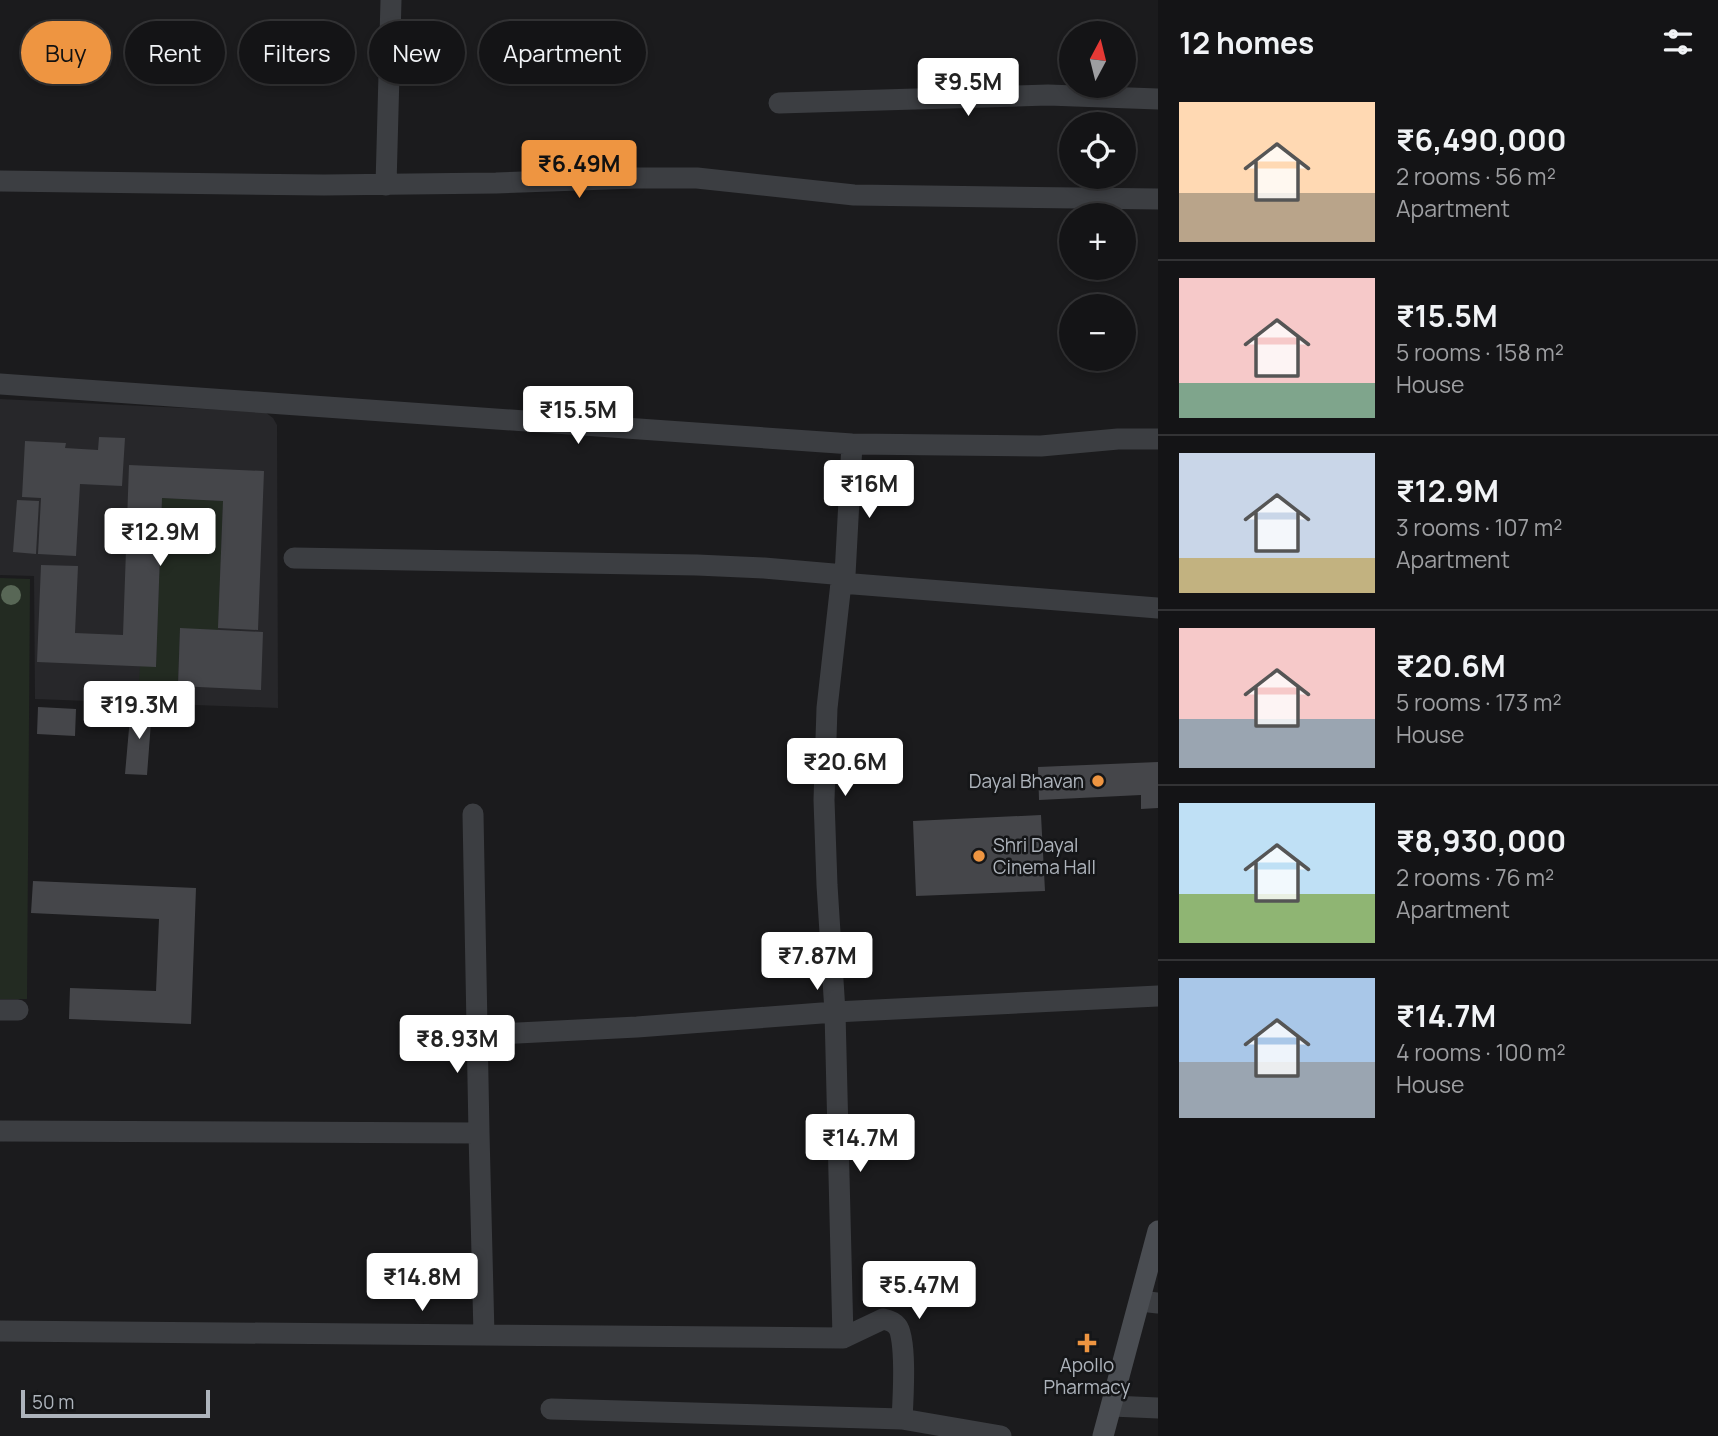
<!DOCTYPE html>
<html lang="en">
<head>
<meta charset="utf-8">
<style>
	:root { --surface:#141416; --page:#212123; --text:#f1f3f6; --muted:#9d9ea1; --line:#333335; --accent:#ee9541 }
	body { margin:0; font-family:Manrope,sans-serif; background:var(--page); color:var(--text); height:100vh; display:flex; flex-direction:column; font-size:26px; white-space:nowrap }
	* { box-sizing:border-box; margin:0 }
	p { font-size:23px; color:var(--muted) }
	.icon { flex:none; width:38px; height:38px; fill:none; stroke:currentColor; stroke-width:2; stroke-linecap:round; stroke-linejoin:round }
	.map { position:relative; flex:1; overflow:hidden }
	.drawer { display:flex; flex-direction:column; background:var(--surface); width:560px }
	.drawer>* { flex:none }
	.guide { position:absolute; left:21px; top:21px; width:665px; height:63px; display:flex; gap:14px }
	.needle { width:46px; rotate:7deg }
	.tools { position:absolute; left:1059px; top:21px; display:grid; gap:14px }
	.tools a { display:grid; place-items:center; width:77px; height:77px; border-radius:50%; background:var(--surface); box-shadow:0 4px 10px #0003,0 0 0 2px var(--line); font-size:35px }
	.scale { position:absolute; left:21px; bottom:18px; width:189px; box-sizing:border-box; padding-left:7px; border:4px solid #aeb4bc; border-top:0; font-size:19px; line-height:24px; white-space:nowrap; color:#aeb4bc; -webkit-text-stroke:5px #151618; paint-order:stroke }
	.price { position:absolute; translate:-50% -60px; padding:0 16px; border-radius:7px; background:#fff; color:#222; font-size:23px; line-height:46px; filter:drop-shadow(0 2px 4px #0008) }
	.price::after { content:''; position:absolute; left:50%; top:42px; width:21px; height:16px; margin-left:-10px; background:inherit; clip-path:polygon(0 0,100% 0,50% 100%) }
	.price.selected { background:var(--accent); color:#111 }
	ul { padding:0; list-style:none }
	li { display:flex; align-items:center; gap:21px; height:175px; padding:0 21px }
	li+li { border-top:2px solid var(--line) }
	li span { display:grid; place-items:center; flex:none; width:196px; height:140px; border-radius:0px; color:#555 }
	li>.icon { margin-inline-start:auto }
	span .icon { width:84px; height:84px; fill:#fffc; stroke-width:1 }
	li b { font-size:30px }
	h2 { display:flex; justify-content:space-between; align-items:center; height:84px; padding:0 21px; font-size:30px }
	.chip { padding:0 24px; border-radius:32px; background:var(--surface); box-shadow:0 4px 10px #0003,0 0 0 2px var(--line); font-size:24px; line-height:63px }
	.chip.selected { background:var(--accent); color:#111 }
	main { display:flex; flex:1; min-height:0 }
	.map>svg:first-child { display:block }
	.built { fill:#27272a }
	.green { fill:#232b22 }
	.building { fill:#45464a }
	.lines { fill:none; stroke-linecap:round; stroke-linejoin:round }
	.minor { stroke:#3c3e42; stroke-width:21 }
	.secondary { stroke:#4a4d52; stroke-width:21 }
	.tree { fill:#586756 }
	.poi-dot { fill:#ee9541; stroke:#151618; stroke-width:2.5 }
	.labels { text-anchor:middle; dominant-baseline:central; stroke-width:5; stroke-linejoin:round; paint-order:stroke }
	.poi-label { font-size:19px; fill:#aeb4bc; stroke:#151618; text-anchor:end }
</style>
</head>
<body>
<main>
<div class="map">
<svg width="1158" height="1436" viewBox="0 0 1158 1436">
	<rect width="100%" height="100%" fill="#1b1b1d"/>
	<path class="built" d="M 0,399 L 265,412 L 273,418 L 277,425 L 278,708 L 35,699 L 34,576 L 0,575 Z"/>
	<path class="green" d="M 162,498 L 223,501 L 218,630 L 180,629 L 177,699 L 138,695 L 140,666 L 156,666 Z
		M 0,578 L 30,579 L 27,999 L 0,999 Z"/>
	<path class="building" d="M 99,437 L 125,438 L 122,486 L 80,484 L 76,556 L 38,554 L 41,498 L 22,497 L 25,441 L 66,443 L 65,448 L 98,450 Z
		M 129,465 L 264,471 L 258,630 L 218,628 L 223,501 L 162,498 L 156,667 L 37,662 L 41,565 L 78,566 L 75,633 L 123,635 Z
		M 17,500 L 39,501 L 36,554 L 13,552 Z
		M 180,628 L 263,632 L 261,690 L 178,686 Z
		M 131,706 L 152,709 L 147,775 L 125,774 Z
		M 38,707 L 76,709 L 75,736 L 37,734 Z
		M 1158,762 L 1158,808 L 1141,809 L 1141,795 L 1039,800 L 1038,767 Z
		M 1041,815 L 1045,891 L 916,896 L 913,821 Z
		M 33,881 L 196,888 L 191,1024 L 69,1019 L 70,988 L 156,991 L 159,919 L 31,913 Z"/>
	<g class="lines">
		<path class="minor" d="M 779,103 L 1048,95 L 1158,99
			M 0,181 L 324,185 L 496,183 L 636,178 L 697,178 L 854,195 L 1158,199
			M 386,185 L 391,0
			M 0,384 L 852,444 L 1041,446 L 1118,439 L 1158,439
			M 294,558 L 697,565 L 764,568 L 845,575
			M 841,583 L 1158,608
			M 473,814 L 479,1133 L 484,1335
			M 0,1010 L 18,1010
			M 478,1035 L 637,1027 L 835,1012 L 1158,996
			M 0,1131 L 479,1133
			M 1140,1301 L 1158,1303
			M 0,1331 L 843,1338 L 883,1319 C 888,1320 894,1322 897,1326 C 907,1337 903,1401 902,1419
			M 843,1338 L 835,1012 L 827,885 L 824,800 L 827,708 L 841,583 L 845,575 L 852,444
			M 1112,1406 L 1158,1408
			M 551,1409 L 902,1419 L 1001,1436"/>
		<path class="secondary" d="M 1103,1436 L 1158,1231"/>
	</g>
	<circle class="tree" cx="11" cy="595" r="10"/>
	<g class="poi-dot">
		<circle cx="1098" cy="781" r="7"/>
		<circle cx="979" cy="856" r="7"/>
		<path d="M1083.5 1332.5h7v7h7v7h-7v7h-7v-7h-7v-7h7z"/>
	</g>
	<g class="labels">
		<g class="poi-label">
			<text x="1084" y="781">Dayal Bhavan</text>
			<text x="993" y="845" text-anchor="start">Shri Dayal<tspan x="993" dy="22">Cinema Hall</tspan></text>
			<text x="1087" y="1365" text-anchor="middle">Apollo<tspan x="1087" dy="22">Pharmacy</tspan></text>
		</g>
	</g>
</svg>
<div class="tools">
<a><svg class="needle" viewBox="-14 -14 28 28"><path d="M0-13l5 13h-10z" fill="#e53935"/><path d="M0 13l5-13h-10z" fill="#9d9ea1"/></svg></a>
<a><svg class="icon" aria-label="locate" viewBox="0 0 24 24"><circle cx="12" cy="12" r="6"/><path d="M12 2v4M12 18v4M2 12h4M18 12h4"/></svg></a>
<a>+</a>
<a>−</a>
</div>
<div class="scale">50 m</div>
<b class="price" style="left:968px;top:118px">₹9.5M</b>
<b class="price selected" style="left:579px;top:200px">₹6.49M</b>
<b class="price" style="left:578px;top:446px">₹15.5M</b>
<b class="price" style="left:869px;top:520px">₹16M</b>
<b class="price" style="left:160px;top:568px">₹12.9M</b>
<b class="price" style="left:139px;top:741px">₹19.3M</b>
<b class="price" style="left:845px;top:798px">₹20.6M</b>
<b class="price" style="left:817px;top:992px">₹7.87M</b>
<b class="price" style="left:457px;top:1075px">₹8.93M</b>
<b class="price" style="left:860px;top:1174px">₹14.7M</b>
<b class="price" style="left:422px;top:1313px">₹14.8M</b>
<b class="price" style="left:919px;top:1321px">₹5.47M</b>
<div class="guide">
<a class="chip selected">Buy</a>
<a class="chip">Rent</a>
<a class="chip">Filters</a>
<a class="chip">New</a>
<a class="chip">Apartment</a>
</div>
</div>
<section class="drawer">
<h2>12 homes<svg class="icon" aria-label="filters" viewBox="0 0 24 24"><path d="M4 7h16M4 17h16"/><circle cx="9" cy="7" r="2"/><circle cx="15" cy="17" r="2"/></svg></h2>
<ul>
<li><span style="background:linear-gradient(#ffd9b3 65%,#b9a48a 0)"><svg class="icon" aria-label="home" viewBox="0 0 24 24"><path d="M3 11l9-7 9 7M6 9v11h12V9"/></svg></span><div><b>₹6,490,000</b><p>2 rooms · 56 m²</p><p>Apartment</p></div></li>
<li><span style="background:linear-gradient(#f6c9c9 75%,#7fa58c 0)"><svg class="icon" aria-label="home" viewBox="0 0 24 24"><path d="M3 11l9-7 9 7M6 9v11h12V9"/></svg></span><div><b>₹15.5M</b><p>5 rooms · 158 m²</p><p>House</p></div></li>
<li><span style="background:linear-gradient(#c9d6e8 75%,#c2b280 0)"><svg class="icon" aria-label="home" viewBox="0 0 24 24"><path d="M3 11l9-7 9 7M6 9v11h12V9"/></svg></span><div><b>₹12.9M</b><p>3 rooms · 107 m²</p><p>Apartment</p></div></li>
<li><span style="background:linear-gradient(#f6c9c9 65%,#9aa5b1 0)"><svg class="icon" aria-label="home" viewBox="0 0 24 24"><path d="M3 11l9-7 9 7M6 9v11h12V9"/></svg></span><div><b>₹20.6M</b><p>5 rooms · 173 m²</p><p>House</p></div></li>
<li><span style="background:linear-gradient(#bfe0f5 65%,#8fb573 0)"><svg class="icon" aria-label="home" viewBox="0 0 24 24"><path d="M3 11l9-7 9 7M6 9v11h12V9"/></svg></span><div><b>₹8,930,000</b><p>2 rooms · 76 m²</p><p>Apartment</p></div></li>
<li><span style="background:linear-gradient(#a9c7e8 60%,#9aa5b1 0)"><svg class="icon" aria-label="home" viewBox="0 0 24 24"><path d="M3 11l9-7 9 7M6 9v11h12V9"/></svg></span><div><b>₹14.7M</b><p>4 rooms · 100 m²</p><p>House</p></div></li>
</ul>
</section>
</main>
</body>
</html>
